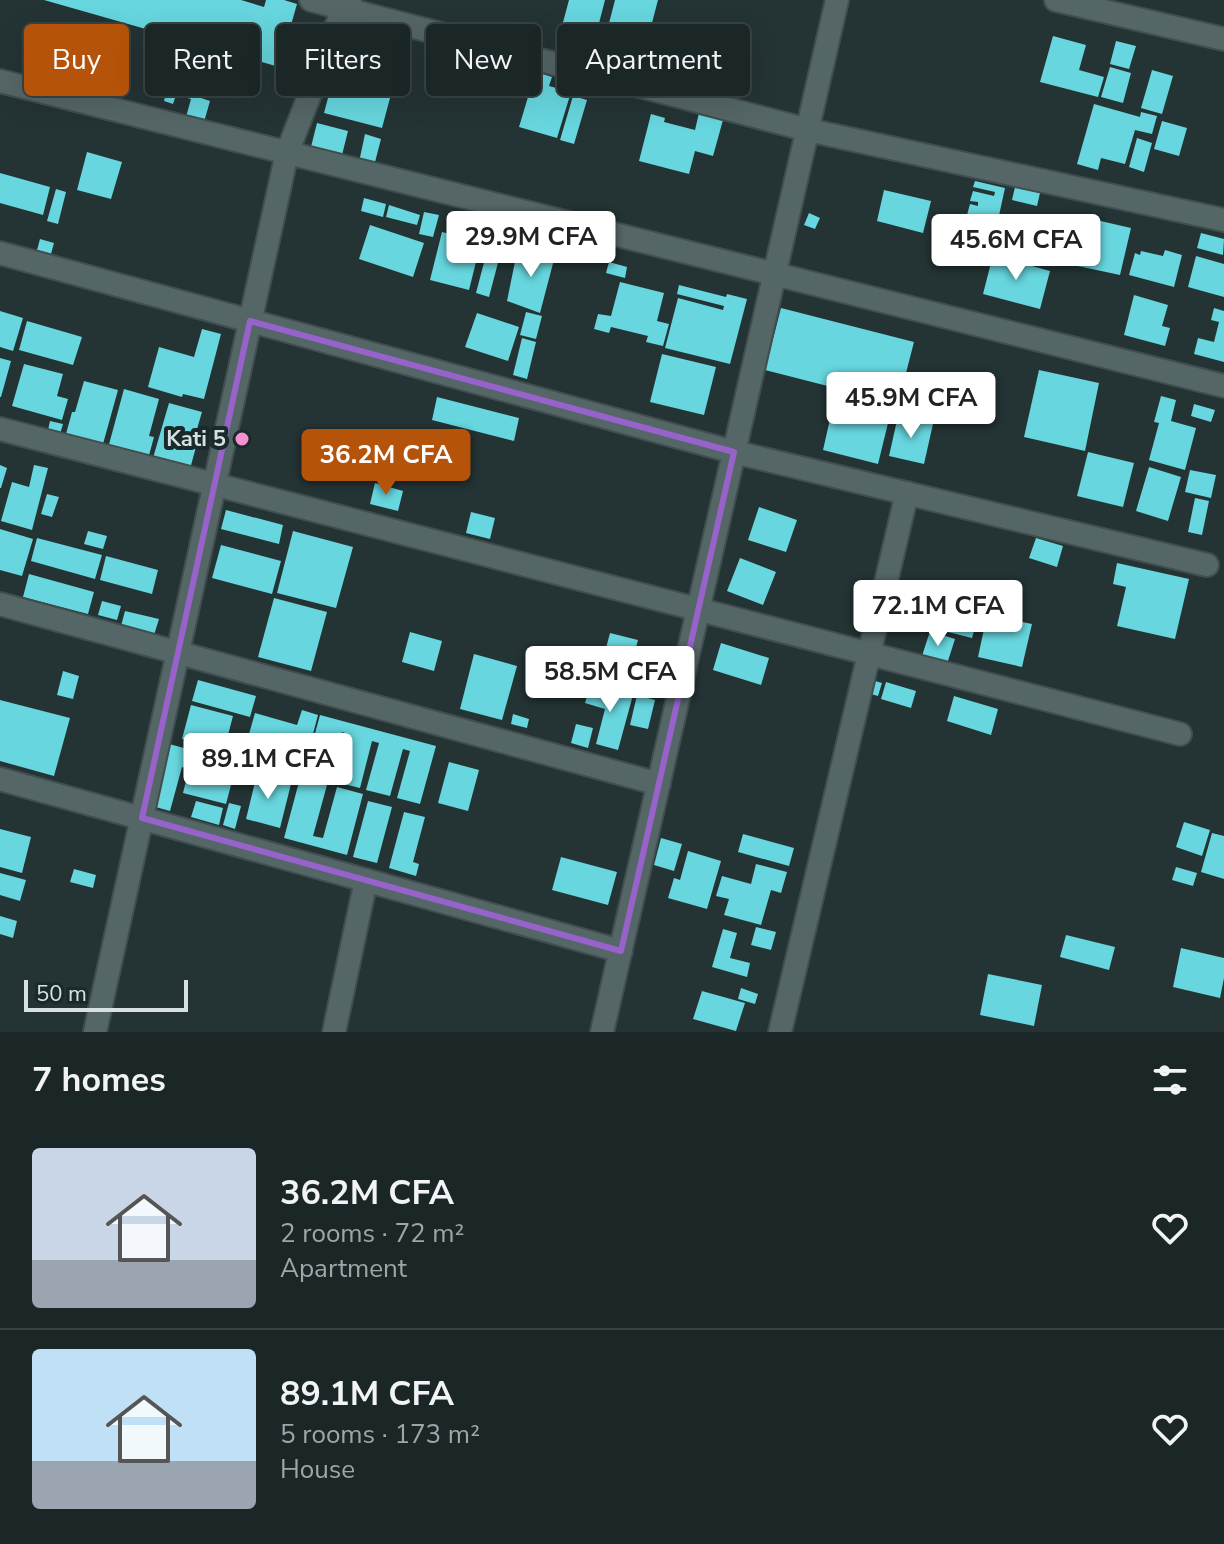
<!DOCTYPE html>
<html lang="en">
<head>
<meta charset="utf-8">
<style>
	:root { --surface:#1b2627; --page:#283233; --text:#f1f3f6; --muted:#a0a5a7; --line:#394344; --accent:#b45309 }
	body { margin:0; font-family:"Nunito Sans",sans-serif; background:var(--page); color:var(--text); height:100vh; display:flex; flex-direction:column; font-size:30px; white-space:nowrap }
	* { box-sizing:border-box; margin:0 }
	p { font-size:26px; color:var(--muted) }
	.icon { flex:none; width:44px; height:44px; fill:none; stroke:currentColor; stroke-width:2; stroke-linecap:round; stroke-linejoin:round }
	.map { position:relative; height:1032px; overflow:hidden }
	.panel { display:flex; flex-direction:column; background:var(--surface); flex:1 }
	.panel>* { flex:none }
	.banner { position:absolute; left:24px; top:24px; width:800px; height:72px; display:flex; gap:16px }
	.scale { position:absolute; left:24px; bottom:20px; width:164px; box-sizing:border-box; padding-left:8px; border:4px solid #d8e1e2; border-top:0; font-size:22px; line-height:28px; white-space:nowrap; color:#d8e1e2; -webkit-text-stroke:6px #1a292a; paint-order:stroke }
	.price { position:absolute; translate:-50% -68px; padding:0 18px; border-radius:8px; background:#fff; color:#222; font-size:26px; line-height:52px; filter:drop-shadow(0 2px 4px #0008) }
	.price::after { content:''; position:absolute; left:50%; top:48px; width:24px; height:18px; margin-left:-12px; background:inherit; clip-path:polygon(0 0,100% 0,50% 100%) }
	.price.current { background:var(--accent); color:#fff }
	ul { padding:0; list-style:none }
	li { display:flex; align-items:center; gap:24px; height:200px; padding:0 32px }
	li+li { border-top:2px solid var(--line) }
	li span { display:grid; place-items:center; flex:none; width:224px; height:160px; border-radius:8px; color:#555 }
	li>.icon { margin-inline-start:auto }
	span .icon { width:96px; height:96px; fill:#fffc; stroke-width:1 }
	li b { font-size:34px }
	h2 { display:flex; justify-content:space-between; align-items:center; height:96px; padding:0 32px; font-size:34px }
	.chip { padding:0 28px; border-radius:8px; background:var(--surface); box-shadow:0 8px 32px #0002,0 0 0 2px var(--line); font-size:28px; line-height:72px }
	.chip.current { background:var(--accent); color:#fff }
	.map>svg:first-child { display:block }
	.building { fill:#67d6de }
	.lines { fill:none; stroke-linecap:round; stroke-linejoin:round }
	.minor-casing { stroke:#414e4f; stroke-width:26 }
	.minor { stroke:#556667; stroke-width:22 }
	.marked { fill:none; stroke:#9762ca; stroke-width:6; stroke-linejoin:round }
	.poi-dot { fill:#f590d1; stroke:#1a292a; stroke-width:3 }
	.labels { text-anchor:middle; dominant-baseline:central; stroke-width:8; stroke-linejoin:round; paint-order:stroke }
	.poi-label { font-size:22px; font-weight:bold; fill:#d8e1e2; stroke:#1a292a; text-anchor:end }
</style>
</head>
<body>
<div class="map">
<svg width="1224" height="1032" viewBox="0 0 1224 1032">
	<rect width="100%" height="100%" fill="#243334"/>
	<path class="building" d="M 44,0 L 241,0 L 264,7 L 266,0 L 284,0 L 297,4 L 279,67 Z
		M 569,0 L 605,0 L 596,35 L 562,26 Z
		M 615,0 L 658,0 L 647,42 L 607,31 Z
		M 391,29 L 412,35 L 409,48 L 387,42 Z
		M 1053,36 L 1086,45 L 1079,70 L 1104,77 L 1098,97 L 1040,82 Z
		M 1116,41 L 1136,46 L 1129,69 L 1110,64 Z
		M 689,55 L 702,58 L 697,75 L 684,72 Z
		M 172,56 L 210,67 L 201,98 L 210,101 L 204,122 L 186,117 L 191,99 L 177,95 L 181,82 L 166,78 Z
		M 1110,67 L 1131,73 L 1123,103 L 1101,97 Z
		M 530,70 L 552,77 L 549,86 L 571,92 L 557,138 L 519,127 L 531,87 L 525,86 Z
		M 1152,70 L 1173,76 L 1162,114 L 1141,108 Z
		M 332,83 L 390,98 L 382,128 L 324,113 Z
		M 166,93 L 176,95 L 173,104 L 164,101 Z
		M 573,96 L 587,100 L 574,144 L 560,140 Z
		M 1094,104 L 1140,117 L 1141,112 L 1157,116 L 1152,134 L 1135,130 L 1125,164 L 1101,158 L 1098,170 L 1077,164 Z
		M 699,113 L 723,120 L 713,156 L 695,151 L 689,174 L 639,161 L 651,114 L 665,118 L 664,122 L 695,130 Z
		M 1162,121 L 1187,128 L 1179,156 L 1154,149 Z
		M 317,123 L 348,131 L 341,159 L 310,151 Z
		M 365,134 L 381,139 L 374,166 L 359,162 Z
		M 1137,138 L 1152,143 L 1144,172 L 1129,167 Z
		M 87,152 L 122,162 L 111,199 L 77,190 Z
		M 0,173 L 50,187 L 43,215 L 0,203 Z
		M 975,181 L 1005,188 L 993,243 L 962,236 L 966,220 L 974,222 L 975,217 L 967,215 L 970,204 L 978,206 L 978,202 L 970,201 L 973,191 L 994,196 L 995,192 L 973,187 Z
		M 1015,187 L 1040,193 L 1037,206 L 1012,200 Z
		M 56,189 L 66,192 L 58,224 L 47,221 Z
		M 884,190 L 931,201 L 923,233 L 877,221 Z
		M 364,198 L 386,204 L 383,217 L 361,211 Z
		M 389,205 L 420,215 L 417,225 L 386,217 Z
		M 424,212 L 439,215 L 433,237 L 419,234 Z
		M 809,213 L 820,218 L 815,229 L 804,225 Z
		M 1070,214 L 1131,228 L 1120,275 L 1059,262 Z
		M 370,225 L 424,243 L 413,277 L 359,259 Z
		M 442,232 L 481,242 L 469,290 L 430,280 Z
		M 492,232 L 505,236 L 489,297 L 476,293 Z
		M 1201,233 L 1224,239 L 1223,255 L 1197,248 Z
		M 40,239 L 54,243 L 51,254 L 37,250 Z
		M 538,247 L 556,252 L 540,313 L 507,301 L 517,252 L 536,257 Z
		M 1165,250 L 1182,255 L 1174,287 L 1129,275 L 1135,253 L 1140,255 L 1141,251 L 1163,256 Z
		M 1027,252 L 1045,257 L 1043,264 L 1025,259 Z
		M 993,255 L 1050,271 L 1040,309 L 983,294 Z
		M 1196,256 L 1224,264 L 1224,297 L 1188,287 Z
		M 609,262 L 627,267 L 625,278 L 606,273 Z
		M 620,282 L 664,293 L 657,321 L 669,324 L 663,346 L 646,342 L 648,336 L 611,327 L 609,333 L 594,329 L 598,314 L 611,316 Z
		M 679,285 L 726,297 L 727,294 L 747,299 L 730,364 L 665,348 L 678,298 L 723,310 L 724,306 L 677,294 Z
		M 1134,295 L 1168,305 L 1162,326 L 1170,328 L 1165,346 L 1124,335 Z
		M 781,308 L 914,342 L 898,404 L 765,370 Z
		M 1214,308 L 1224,311 L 1224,362 L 1194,354 L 1198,338 L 1214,342 L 1219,322 L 1211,320 Z
		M 0,311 L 23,318 L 13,351 L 0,347 Z
		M 526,312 L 542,316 L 536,339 L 520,335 Z
		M 477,313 L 519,327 L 508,361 L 465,347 Z
		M 27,321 L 82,337 L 73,365 L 19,350 Z
		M 202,329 L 221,334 L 204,399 L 183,394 L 182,397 L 148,387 L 159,347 L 194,357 Z
		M 522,338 L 536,342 L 527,379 L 513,375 Z
		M 662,354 L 716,367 L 704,415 L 650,402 Z
		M 0,358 L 11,361 L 1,397 L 0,397 Z
		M 24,364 L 63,374 L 57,396 L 68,399 L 62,420 L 12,406 Z
		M 1039,370 L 1099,383 L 1085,451 L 1024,437 Z
		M 84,381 L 118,390 L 103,444 L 66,434 L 72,412 L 75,412 Z
		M 124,389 L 159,399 L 149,436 L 154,437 L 148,459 L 108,448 Z
		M 1161,396 L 1176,400 L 1171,421 L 1196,428 L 1185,470 L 1149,460 L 1159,423 L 1154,422 Z
		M 437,397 L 519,418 L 514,441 L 432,420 Z
		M 835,397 L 891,411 L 878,464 L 823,450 Z
		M 169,403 L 202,412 L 192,446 L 196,447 L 190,469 L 153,458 Z
		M 1194,404 L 1215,410 L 1211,422 L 1191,416 Z
		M 898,416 L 933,424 L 924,464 L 889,456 Z
		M 50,421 L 63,424 L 60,434 L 48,430 Z
		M 1088,452 L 1134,463 L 1123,507 L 1077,496 Z
		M 0,465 L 7,468 L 1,488 L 0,488 Z
		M 34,465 L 48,468 L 32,530 L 1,521 L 12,482 L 29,487 Z
		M 1149,467 L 1181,477 L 1168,521 L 1136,511 Z
		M 1190,470 L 1216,475 L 1211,498 L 1185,492 Z
		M 375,483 L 403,491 L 398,511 L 370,504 Z
		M 47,494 L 59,497 L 52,517 L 41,514 Z
		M 1195,498 L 1209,501 L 1202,535 L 1188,532 Z
		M 759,507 L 797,520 L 786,552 L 748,540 Z
		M 226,510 L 283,525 L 279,544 L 221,529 Z
		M 471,512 L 495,518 L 490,539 L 466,533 Z
		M 0,529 L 33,539 L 22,576 L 0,570 Z
		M 88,531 L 107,536 L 103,549 L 84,544 Z
		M 293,531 L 353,547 L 336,608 L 277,593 Z
		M 37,538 L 102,555 L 95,579 L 31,561 Z
		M 1036,538 L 1063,546 L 1057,567 L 1029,558 Z
		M 221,545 L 281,561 L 272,594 L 212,578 Z
		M 106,556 L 158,570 L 152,594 L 100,580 Z
		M 740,558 L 776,572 L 763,605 L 727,591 Z
		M 1117,563 L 1189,579 L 1175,639 L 1117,626 L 1126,587 L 1113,584 Z
		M 29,574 L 94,592 L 88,614 L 23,597 Z
		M 953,597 L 982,604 L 972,638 L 944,631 Z
		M 274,598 L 327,612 L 311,671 L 258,657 Z
		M 102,601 L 121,606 L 117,620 L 98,615 Z
		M 125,611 L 159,619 L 154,635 L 121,626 Z
		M 987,615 L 1032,624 L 1022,667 L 978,657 Z
		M 930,631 L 955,639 L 947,664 L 922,656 Z
		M 410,632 L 442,641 L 434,671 L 402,662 Z
		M 610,633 L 638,640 L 635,651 L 644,653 L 635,688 L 598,678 Z
		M 721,643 L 769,658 L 761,685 L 713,670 Z
		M 474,654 L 517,666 L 502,720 L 460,709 Z
		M 63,671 L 79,676 L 73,699 L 57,695 Z
		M 868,679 L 882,683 L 878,696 L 864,692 Z
		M 198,680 L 256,696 L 250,717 L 192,701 Z
		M 886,682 L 916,691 L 911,708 L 881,699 Z
		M 591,683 L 633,695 L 618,750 L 596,744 L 605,709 L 585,703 Z
		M 637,695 L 655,700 L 648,729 L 630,725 Z
		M 954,696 L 998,709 L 991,735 L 947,721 Z
		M 0,700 L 70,718 L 54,776 L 0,761 Z
		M 191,705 L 233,716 L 224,750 L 182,739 Z
		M 302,710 L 318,715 L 303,772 L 243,755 L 255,713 L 297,725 Z
		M 513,714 L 529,719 L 527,728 L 511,724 Z
		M 320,715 L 436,746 L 420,804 L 397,798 L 410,751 L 403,749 L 390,796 L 366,790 L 379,743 L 372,741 L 360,788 L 336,782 L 348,734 L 342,732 L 329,780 L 304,774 Z
		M 576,724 L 593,728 L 588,748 L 571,743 Z
		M 169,744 L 237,762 L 226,804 L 183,793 L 189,769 L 182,767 L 170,811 L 152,806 Z
		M 449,762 L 479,770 L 468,811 L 438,803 Z
		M 257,774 L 291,784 L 280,828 L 246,819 Z
		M 300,778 L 327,785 L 313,836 L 323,838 L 337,787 L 363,794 L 347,855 L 284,838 Z
		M 196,801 L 223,808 L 219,825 L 191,817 Z
		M 368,801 L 392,807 L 377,863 L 353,857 Z
		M 229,803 L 241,806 L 235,829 L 223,825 Z
		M 404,812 L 425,817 L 413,862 L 419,864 L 416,876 L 389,868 Z
		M 1184,822 L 1210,830 L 1202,856 L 1176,847 Z
		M 0,829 L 31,837 L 22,873 L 0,867 Z
		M 1212,833 L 1224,836 L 1224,879 L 1201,872 Z
		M 743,834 L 794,848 L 789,866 L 738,852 Z
		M 661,838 L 682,844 L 674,871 L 654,865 Z
		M 688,851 L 721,861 L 707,909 L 668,898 L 674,878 L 680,880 Z
		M 561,857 L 617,872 L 608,905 L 552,890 Z
		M 756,864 L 787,872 L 781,893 L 771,890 L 761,925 L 724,915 L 729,899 L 716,896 L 722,876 L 751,884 Z
		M 1176,867 L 1197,873 L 1193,886 L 1172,880 Z
		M 74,869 L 96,875 L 93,888 L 70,882 Z
		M 0,873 L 26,880 L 20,901 L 0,895 Z
		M 0,916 L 17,921 L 13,938 L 0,934 Z
		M 756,927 L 776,932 L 771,950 L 751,945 Z
		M 723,929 L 737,933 L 730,958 L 750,963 L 747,977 L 712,967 Z
		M 1066,935 L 1115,947 L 1109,970 L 1060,957 Z
		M 1181,948 L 1224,958 L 1224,978 L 1220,998 L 1173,987 Z
		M 988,974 L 1042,985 L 1034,1026 L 980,1015 Z
		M 741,988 L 758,994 L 755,1004 L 738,999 Z
		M 702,991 L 745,1003 L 736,1031 L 693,1019 Z"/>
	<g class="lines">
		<defs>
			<path id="minor" d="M 311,0 L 808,130 L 1224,220
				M 1056,0 L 1224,39
				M 0,81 L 1224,386
				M 0,253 L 734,452 L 1207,565
				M 0,429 L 1180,734
				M 0,604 L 659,784
				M 0,779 L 621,951
				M 95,1032 L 287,153 L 343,9 L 350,0
				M 334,1032 L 366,880
				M 602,1032 L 837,0
				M 780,1032 L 907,493"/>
		</defs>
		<use href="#minor" class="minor-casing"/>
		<use href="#minor" class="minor"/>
	</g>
	<path class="marked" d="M 250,321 L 734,452 L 621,951 L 142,818 Z"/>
	<circle class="poi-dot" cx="242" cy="439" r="8"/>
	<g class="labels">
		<g class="poi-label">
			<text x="226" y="439">Kati 5</text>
		</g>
	</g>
</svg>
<div class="scale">50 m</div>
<b class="price" style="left:531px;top:279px">29.9M CFA</b>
<b class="price" style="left:1016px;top:282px">45.6M CFA</b>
<b class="price" style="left:911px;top:440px">45.9M CFA</b>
<b class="price current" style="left:386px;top:497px">36.2M CFA</b>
<b class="price" style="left:938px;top:648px">72.1M CFA</b>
<b class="price" style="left:610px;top:714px">58.5M CFA</b>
<b class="price" style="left:268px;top:801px">89.1M CFA</b>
<div class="banner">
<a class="chip current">Buy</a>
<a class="chip">Rent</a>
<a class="chip">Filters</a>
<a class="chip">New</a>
<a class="chip">Apartment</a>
</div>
</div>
<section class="panel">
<h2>7 homes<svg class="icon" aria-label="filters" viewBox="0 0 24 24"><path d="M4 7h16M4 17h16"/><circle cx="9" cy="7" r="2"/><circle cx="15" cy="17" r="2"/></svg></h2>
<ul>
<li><span style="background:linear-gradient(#c9d6e8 70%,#9aa5b1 0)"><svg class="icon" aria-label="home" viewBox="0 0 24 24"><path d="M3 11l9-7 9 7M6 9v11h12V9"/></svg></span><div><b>36.2M CFA</b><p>2 rooms · 72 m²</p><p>Apartment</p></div><svg class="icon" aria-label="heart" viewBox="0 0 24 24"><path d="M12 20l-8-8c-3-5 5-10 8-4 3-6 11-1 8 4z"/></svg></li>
<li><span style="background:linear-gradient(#bfe0f5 70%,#9aa5b1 0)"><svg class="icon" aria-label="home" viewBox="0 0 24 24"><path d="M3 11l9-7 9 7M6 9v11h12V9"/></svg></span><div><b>89.1M CFA</b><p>5 rooms · 173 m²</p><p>House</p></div><svg class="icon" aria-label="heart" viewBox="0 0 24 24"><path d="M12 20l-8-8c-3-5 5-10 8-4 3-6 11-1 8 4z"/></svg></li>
</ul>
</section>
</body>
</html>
